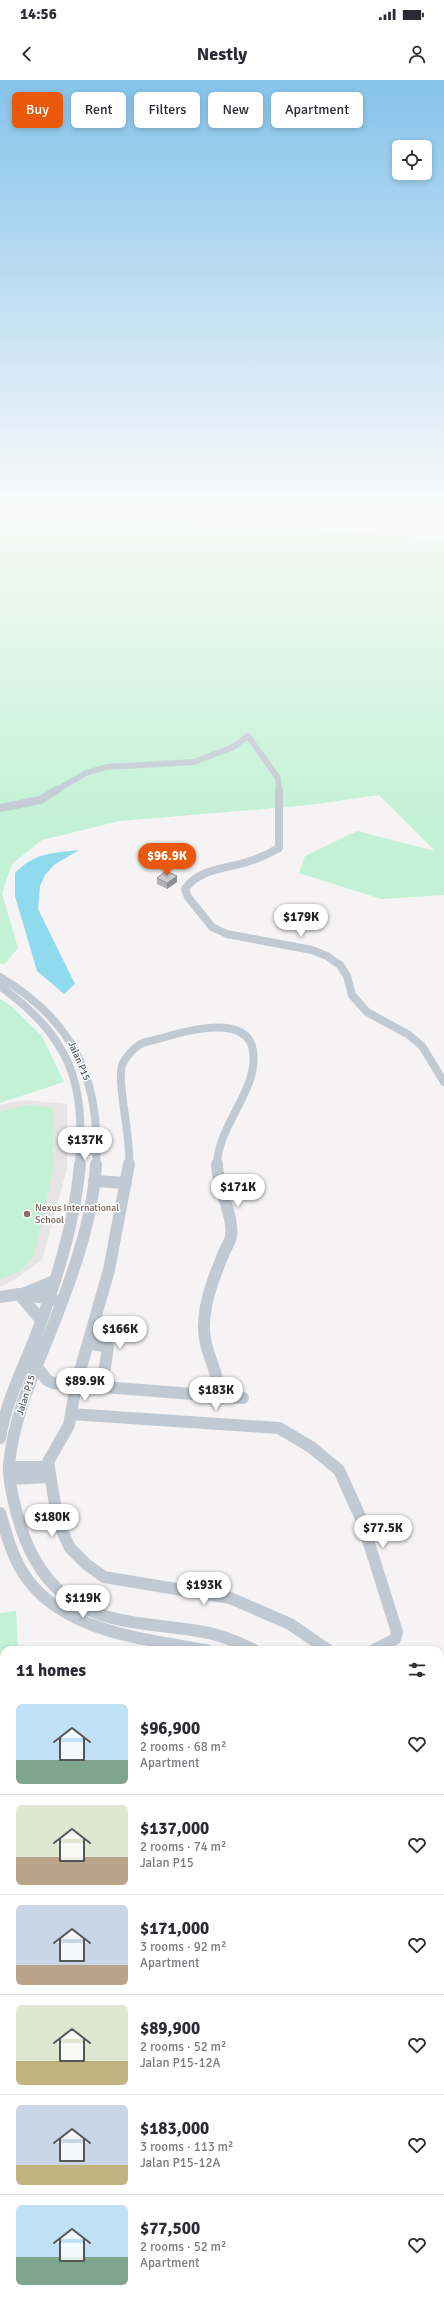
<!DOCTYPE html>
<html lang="en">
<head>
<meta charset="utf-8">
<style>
	:root { --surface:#fff; --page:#f2f2f3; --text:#2b2b33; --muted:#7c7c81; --line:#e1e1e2; --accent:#ea580c }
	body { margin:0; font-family:Signika,sans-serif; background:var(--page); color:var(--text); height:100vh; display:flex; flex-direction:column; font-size:15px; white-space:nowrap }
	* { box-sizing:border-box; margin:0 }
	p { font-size:13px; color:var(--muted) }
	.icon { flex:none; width:22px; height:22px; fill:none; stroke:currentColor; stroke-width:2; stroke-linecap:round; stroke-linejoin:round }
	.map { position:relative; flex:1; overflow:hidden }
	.sheet { position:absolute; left:0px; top:1566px; width:444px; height:656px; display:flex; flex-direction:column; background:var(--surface); border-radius:12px 12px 0 0; box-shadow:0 2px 6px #0003 }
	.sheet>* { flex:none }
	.guide { position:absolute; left:12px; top:12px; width:420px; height:36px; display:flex; gap:8px }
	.controls { position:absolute; left:392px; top:60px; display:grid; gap:8px }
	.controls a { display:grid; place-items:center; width:40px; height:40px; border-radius:6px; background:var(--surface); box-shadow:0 2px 6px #0003; font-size:20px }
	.price { position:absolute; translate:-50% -34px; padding:0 9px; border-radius:14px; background:#fff; color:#222; font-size:13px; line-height:26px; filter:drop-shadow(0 1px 2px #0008) }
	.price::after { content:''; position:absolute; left:50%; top:24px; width:12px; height:9px; margin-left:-6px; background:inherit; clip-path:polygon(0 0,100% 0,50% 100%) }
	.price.current { background:var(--accent); color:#fff }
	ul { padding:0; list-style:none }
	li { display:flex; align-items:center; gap:12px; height:100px; padding:0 16px }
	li+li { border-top:1px solid var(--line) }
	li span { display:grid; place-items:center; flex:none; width:112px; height:80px; border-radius:6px; color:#555 }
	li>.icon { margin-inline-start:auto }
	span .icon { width:48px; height:48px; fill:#fffc; stroke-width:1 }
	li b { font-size:17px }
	h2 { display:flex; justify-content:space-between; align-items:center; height:48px; padding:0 16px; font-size:17px }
	.pill { padding:0 14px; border-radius:6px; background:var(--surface); box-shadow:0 2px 6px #0003; font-size:14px; line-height:36px }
	.pill.current { background:var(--accent); color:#fff }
	.status { display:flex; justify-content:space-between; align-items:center; height:28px; padding:0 20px; background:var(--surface); direction:ltr }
	.status svg { height:11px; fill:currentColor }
	header { display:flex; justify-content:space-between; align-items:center; height:52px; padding:0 16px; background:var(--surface); font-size:18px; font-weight:700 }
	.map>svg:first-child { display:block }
	.commercial { fill:#fdf9ef }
	.education { fill:#e6e4e5 }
	.green { fill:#c3f1d5 }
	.water { fill:#90daee }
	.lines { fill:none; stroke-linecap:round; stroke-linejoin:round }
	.minor-far3 { stroke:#c1cad2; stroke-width:6 }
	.minor-far2 { stroke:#c1cad2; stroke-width:8 }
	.minor-far1 { stroke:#c1cad2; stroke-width:12 }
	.minor { stroke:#c1cad2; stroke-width:15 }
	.major { fill:#b3c2d1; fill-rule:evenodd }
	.wall { fill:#b0b2b7 }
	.shaded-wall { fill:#909195 }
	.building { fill:#cdcfd5; stroke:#909195 }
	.education-dot { fill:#8d6e63; stroke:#fff; stroke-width:1.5 }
	.labels { text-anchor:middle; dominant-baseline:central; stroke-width:3; stroke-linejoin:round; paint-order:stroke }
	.street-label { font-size:10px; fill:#4a5661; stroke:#fff }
	.education-label { font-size:10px; fill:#785e54; stroke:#fff; text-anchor:start }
</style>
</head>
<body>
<div class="status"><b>14:56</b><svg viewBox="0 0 49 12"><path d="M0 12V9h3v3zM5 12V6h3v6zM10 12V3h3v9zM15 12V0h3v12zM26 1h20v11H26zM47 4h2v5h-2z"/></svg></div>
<header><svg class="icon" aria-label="back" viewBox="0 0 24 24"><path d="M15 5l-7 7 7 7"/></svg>Nestly<svg class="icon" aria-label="person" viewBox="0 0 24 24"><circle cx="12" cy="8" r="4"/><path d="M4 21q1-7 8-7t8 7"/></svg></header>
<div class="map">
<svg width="444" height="2222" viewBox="0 0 444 2222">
	<rect width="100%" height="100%" fill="#f5f3f3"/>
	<path class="commercial" d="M 0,1749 L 4,1750 L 4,2021 L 0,2025 Z"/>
	<path class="education" d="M 25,1020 L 67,1024 L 67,1089 L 42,1180 L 14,1200 L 0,1207 L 0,1025 Z"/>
	<path class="green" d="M 0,427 L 444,459 L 444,815 L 381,819 L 299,793 L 305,776 L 357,751 L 435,771 L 379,715 L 309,725 L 119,741 L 42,760 L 12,784 L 2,813 L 18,868 L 4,885 L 0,883 Z
		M 245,427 L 444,427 L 444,442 Z
		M 0,919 L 10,925 L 42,956 L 64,1002 L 0,1023 Z
		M 25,1025 L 53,1028 L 53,1090 L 34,1176 L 19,1192 L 0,1199 L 0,1032 Z
		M 16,1531 L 18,1570 L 4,1570 L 4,1591 L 0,1591 L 0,1533 Z
		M 444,1614 L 444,1749 L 440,1751 L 440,1615 Z"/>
	<path class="water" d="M 79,770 L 54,785 L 45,795 L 40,806 L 38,829 L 75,904 L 64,914 L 37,891 L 15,816 L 15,793 C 34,773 52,773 79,770 Z"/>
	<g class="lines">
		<path class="minor-far3" d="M 55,711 L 86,693 L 106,687 L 194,682 L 233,667 L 248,656 L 278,698 L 279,711"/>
		<path class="minor-far2" d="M 279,710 L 279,768 C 270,773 260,778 250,781 C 227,789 200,788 185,809 L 188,817 L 212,847 L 227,854 L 312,870 L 327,876 L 340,885 L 347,896 L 352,915 L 367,932 L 409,955 L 422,966 L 444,1002
			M 0,728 L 40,720 L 57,710
			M 0,897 C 74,941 101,1000 96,1085
			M 0,906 C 69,957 86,1000 79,1085
			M 129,1085 C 132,1060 115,997 123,983 C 127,976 133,969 139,965 C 145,961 155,960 162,958 C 185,951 248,933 253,971 C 259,1010 218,1044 217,1085"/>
		<path class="minor-far1" d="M 96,1084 C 93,1141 71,1200 50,1253 C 33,1295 13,1339 9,1385 C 8,1396 11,1408 13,1418 C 22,1460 39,1502 79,1525 C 116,1546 163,1544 204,1552 C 222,1555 238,1562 254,1570
			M 129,1084 L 109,1190 L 76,1305 L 69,1345 L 48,1382 L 58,1442 L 70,1468 L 86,1484 L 104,1497 L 230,1518 L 290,1544 L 328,1570
			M 217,1084 C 217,1108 234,1135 231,1156 C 230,1163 225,1169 223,1175 C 214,1197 204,1222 204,1246 C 203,1271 220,1292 219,1317
			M 94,1101 L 126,1103
			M 25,1213 L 54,1201
			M 19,1214 L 41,1240
			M 0,1217 L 19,1214 L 53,1219
			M 88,1263 L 108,1267 L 102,1307
			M 36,1286 L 47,1300 L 53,1303 L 243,1318
			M 71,1334 L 279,1348 L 311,1367 L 339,1390 L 362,1441 L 397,1552 L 395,1559 L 374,1570
			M 0,1358 C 6,1322 22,1291 35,1258 C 56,1203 75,1143 80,1084
			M 9,1387 L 48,1387
			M 10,1399 L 49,1397
			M 0,1433 C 7,1456 13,1480 28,1500 C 68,1553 146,1559 206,1570"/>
		<path class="minor" d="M 0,1858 L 4,1859
			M 0,1974 L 4,1961
			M 0,2202 L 4,2199
			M 296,2218 L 296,2222
			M 0,2221 L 5,2222"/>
		<path class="major" d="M 444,1593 L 444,1609 L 440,1610 L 440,1594 Z
			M 444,1766 L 444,1784 L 440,1785 L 440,1767 Z
			M 444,1957 L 444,1992 L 440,1994 L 440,1959 Z
			M 4,2042 L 4,2064 L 0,2065 L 0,2043 Z
			M 4,2066 L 4,2088 L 0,2089 L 0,2067 Z
			M 388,2218 L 428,2218 L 429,2222 L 388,2222 Z"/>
	</g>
	<path class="wall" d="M 177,796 L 177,802 L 167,809 L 157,804 L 157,798 Z"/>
	<path class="shaded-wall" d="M 177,796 L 177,802 L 167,809 L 167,803 Z"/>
	<path class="building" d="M 166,791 L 177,796 L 167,803 L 157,798 Z"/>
	<linearGradient id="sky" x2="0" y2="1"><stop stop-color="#85c3ea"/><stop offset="0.58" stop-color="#fafafa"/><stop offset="1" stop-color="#fafafa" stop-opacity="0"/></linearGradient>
	<rect width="444" height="738" fill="url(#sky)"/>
	<circle class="education-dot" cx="27" cy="1134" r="4"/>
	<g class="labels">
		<g class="street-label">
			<text transform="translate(79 981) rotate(67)">Jalan P15</text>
			<text transform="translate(26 1315) rotate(-72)">Jalan P15</text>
		</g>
		<g class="education-label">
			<text x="35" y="1128">Nexus International<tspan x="35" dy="12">School</tspan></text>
		</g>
	</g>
</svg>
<div class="controls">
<a><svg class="icon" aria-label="locate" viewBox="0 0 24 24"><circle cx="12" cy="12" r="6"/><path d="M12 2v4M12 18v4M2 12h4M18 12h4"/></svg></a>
</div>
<b class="price current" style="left:167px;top:797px">$96.9K</b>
<b class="price" style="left:301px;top:858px">$179K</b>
<b class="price" style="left:85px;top:1081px">$137K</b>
<b class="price" style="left:238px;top:1128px">$171K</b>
<b class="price" style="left:120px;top:1270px">$166K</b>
<b class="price" style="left:85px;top:1322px">$89.9K</b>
<b class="price" style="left:216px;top:1331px">$183K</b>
<b class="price" style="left:52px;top:1458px">$180K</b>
<b class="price" style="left:383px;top:1469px">$77.5K</b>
<b class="price" style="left:204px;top:1526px">$193K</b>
<b class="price" style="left:83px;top:1539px">$119K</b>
<div class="guide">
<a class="pill current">Buy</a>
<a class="pill">Rent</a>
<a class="pill">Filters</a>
<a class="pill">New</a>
<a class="pill">Apartment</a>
</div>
<section class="sheet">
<h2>11 homes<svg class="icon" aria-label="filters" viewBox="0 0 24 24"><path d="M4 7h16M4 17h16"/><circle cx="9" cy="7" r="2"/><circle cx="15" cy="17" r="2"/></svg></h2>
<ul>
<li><span style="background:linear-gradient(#bfe0f5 70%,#7fa58c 0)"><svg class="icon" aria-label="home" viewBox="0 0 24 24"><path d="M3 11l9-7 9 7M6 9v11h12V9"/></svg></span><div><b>$96,900</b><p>2 rooms · 68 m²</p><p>Apartment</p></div><svg class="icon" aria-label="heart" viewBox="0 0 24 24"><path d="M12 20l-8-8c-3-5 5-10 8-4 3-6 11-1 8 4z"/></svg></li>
<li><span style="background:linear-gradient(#dfe7d0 65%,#b9a48a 0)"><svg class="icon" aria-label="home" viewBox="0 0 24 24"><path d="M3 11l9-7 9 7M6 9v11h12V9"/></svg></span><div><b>$137,000</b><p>2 rooms · 74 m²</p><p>Jalan P15</p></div><svg class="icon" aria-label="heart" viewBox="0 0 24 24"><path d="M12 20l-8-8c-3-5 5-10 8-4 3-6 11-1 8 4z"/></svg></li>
<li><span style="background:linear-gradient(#c9d6e8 75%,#b9a48a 0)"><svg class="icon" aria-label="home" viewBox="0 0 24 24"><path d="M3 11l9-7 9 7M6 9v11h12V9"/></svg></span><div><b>$171,000</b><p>3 rooms · 92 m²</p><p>Apartment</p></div><svg class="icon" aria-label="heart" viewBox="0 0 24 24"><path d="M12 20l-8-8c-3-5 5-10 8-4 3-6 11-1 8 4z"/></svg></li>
<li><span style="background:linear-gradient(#dfe7d0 70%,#c2b280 0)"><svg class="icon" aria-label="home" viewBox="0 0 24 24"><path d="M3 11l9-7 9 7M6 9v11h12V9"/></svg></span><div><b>$89,900</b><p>2 rooms · 52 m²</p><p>Jalan P15-12A</p></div><svg class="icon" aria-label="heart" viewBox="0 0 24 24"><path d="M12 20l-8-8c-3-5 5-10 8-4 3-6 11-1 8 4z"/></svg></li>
<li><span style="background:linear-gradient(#c9d6e8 75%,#c2b280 0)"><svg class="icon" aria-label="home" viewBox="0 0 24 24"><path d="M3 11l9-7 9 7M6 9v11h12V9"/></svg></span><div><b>$183,000</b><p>3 rooms · 113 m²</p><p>Jalan P15-12A</p></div><svg class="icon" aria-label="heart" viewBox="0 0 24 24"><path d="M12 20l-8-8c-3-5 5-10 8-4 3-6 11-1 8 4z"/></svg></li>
<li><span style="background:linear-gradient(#bfe0f5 65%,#7fa58c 0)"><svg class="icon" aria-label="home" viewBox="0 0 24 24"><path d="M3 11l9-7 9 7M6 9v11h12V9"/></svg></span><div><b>$77,500</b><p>2 rooms · 52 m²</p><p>Apartment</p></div><svg class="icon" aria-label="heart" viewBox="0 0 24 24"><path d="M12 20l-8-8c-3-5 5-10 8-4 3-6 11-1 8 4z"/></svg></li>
</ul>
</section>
</div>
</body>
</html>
